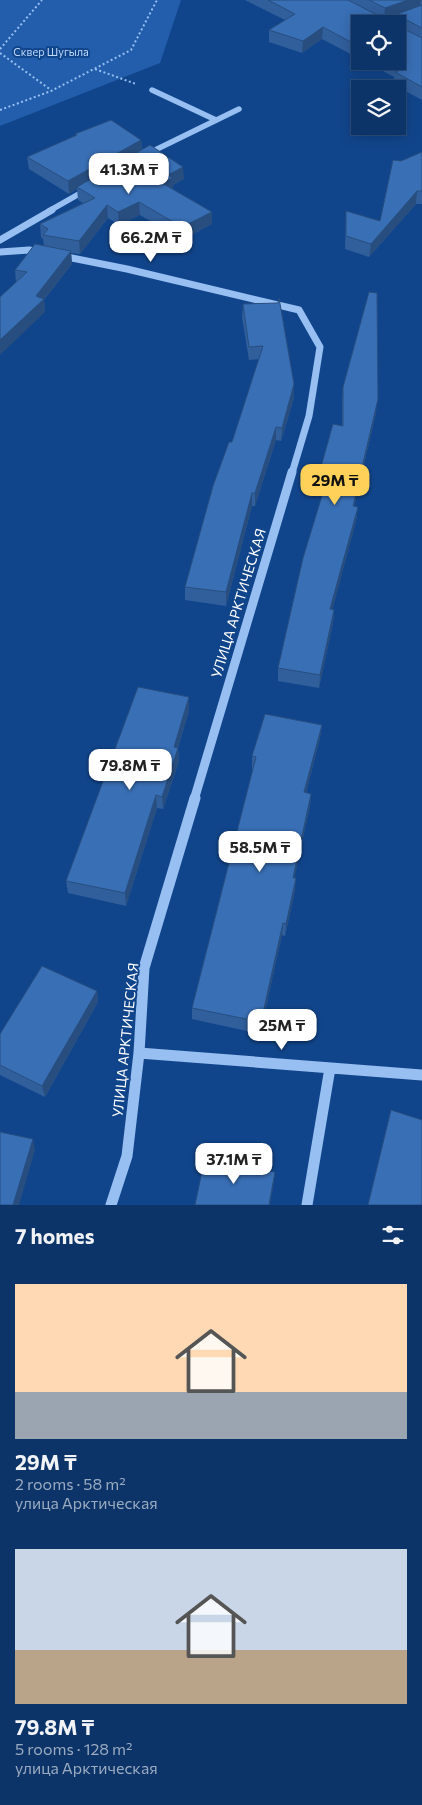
<!DOCTYPE html>
<html lang="en">
<head>
<meta charset="utf-8">
<style>
	:root { --surface:#0d3468; --page:#163c6e; --text:#f1f3f6; --muted:#9aaac0; --line:#2d4f7c; --accent:#ffd158 }
	body { margin:0; font-family:Commissioner,sans-serif; background:var(--page); color:var(--text); height:100vh; display:flex; flex-direction:column; font-size:19px; white-space:nowrap }
	* { box-sizing:border-box; margin:0 }
	p { font-size:16px; color:var(--muted) }
	.icon { flex:none; width:28px; height:28px; fill:none; stroke:currentColor; stroke-width:2; stroke-linecap:round; stroke-linejoin:round }
	.map { position:relative; height:1205px; overflow:hidden }
	.sheet { display:flex; flex-direction:column; background:var(--surface); flex:1 }
	.sheet>* { flex:none }
	.buttons { position:absolute; left:351px; top:15px; display:grid; gap:10px }
	.buttons a { display:grid; place-items:center; width:55px; height:55px; border-radius:0px; background:var(--surface); box-shadow:0 2px 12px #0003,0 0 0 1px var(--line); font-size:25px }
	.price { position:absolute; translate:-50% -42px; padding:0 11px; border-radius:10px; background:#fff; color:#222; font-size:16px; line-height:32px; filter:drop-shadow(0 1px 2px #0008) }
	.price::after { content:''; position:absolute; left:50%; top:30px; width:15px; height:11px; margin-left:-8px; background:inherit; clip-path:polygon(0 0,100% 0,50% 100%) }
	.price.active { background:var(--accent); color:#111 }
	ul { padding:0; list-style:none }
	li { display:grid; align-content:center; gap:10px; height:265px; padding:0 15px }
	li span { display:grid; place-items:center; height:155px; border-radius:0px; color:#555 }
	li>.icon { margin-inline-start:auto }
	span .icon { width:90px; height:90px; fill:#fffc; stroke-width:1 }
	li b { font-size:21px }
	h2 { display:flex; justify-content:space-between; align-items:center; height:60px; padding:0 15px; font-size:21px }
	.map>svg:first-child { display:block }
	.green { fill:#225eab }
	.lines { fill:none; stroke-linecap:round; stroke-linejoin:round }
	.path { stroke:#97bff2; stroke-width:2; stroke-dasharray:2 2.5; stroke-linecap:butt }
	.minor-far3 { stroke:#97bff2; stroke-width:5.5 }
	.minor-far2 { stroke:#97bff2; stroke-width:7 }
	.minor-far1 { stroke:#97bff2; stroke-width:9 }
	.minor { stroke:#97bff2; stroke-width:11 }
	.wall { fill:#315f9c }
	.shaded-wall { fill:#284e7f }
	.building { fill:#396fb5; stroke:#284e7f }
	.labels { text-anchor:middle; dominant-baseline:central; stroke-width:4; stroke-linejoin:round; paint-order:stroke }
	.far-park-label { font-size:11px; fill:#bedafd; stroke:#11458b }
	.street-label { font-size:14px; fill:#fff; stroke:#11458b }
</style>
</head>
<body>
<div class="map">
<svg width="422" height="1205" viewBox="0 0 422 1205">
	<rect width="100%" height="100%" fill="#11458b"/>
	<path class="green" d="M 0,0 L 181,0 L 160,63 L 0,126 Z"/>
	<g class="lines">
		<path class="path" d="M 0,49 L 42,0
			M 0,53 L 51,90
			M 95,69 L 136,84
			M 0,110 L 51,91 L 131,50 L 157,0"/>
		<path class="minor-far3" d="M 152,90 L 216,120
			M 147,154 L 239,109
			M 49,211 L 86,190"/>
		<path class="minor-far2" d="M 0,240 L 52,210
			M 0,252 L 29,250 L 42,252
			M 62,256 L 127,269 L 299,310 L 320,347 L 309,416 L 292,473"/>
		<path class="minor-far1" d="M 194,800 L 292,472"/>
		<path class="minor" d="M 139,1053 L 422,1075
			M 111,1205 L 127,1156 L 139,1053 L 144,968 L 195,798
			M 307,1205 L 330,1068"/>
	</g>
	<path class="wall" d="M 245,0 L 422,0 L 422,100 L 394,85 L 394,77 L 364,61 L 398,61 L 360,24 L 360,59 L 322,39 L 302,53 L 269,42 L 269,30 L 285,20 Z
		M 75,134 L 141,140 L 142,150 L 184,179 L 173,185 L 173,190 L 212,224 L 182,240 L 140,215 L 119,225 L 108,218 L 80,254 L 71,253 L 72,264 L 44,300 L 45,312 L 16,282 L 15,270 L 44,246 L 43,239 L 41,237 L 40,224 L 83,203 L 78,200 L 77,189 L 69,194 L 29,169 L 27,157 L 76,136 Z
		M 422,152 L 422,204 L 416,204 L 369,257 L 345,249 L 346,211 L 380,221 L 401,161 Z
		M 243,304 L 294,398 L 281,441 L 276,440 L 255,506 L 252,506 L 226,606 L 185,600 L 185,587 L 259,359 L 249,360 L 242,317 Z
		M 343,387 L 376,413 L 354,507 L 358,507 L 356,521 L 332,610 L 334,610 L 333,623 L 319,688 L 278,681 L 278,668 L 324,489 L 318,488 L 319,474 L 342,425 L 342,400 Z
		M 189,711 L 178,748 L 179,761 L 163,809 L 157,808 L 126,906 L 68,893 L 66,881 Z
		M 322,725 L 320,738 L 306,793 L 311,794 L 310,806 L 294,878 L 295,891 L 285,936 L 282,935 L 260,1034 L 192,1019 L 192,1008 L 253,770 L 252,769 L 252,756 Z
		M 97,991 L 98,1002 L 45,1097 L 0,1075 L 0,1034 Z"/>
	<path class="shaded-wall" d="M 408,0 L 421,0 L 420,7 L 384,20 L 385,8 Z
		M 401,17 L 400,29 L 398,30 L 398,24 L 394,24 L 395,19 Z
		M 323,27 L 322,39 L 302,53 L 303,41 Z
		M 141,140 L 142,152 L 77,187 L 77,189 L 69,194 L 68,181 Z
		M 183,167 L 184,179 L 173,185 L 173,190 L 162,183 L 168,175 Z
		M 417,191 L 416,204 L 369,257 L 371,244 Z
		M 139,202 L 140,215 L 119,225 L 118,212 Z
		M 107,205 L 108,218 L 80,254 L 79,241 Z
		M 212,212 L 212,224 L 182,240 L 182,227 Z
		M 71,251 L 72,264 L 44,300 L 45,312 L 0,355 L 0,340 Z
		M 294,384 L 294,398 L 281,441 L 282,428 Z
		M 378,399 L 376,413 L 351,520 L 353,506 Z
		M 276,427 L 276,440 L 255,506 L 255,493 Z
		M 252,493 L 252,506 L 226,606 L 226,592 Z
		M 358,507 L 356,521 L 329,623 L 330,609 Z
		M 334,610 L 333,623 L 319,688 L 320,675 Z
		M 189,697 L 189,711 L 174,760 L 174,747 Z
		M 322,725 L 320,738 L 303,805 L 304,792 Z
		M 178,748 L 179,761 L 163,809 L 162,797 Z
		M 311,794 L 310,806 L 292,890 L 293,878 Z
		M 156,795 L 157,808 L 126,906 L 125,893 Z
		M 296,878 L 295,891 L 285,936 L 286,924 Z
		M 283,923 L 282,935 L 260,1034 L 261,1022 Z
		M 97,991 L 98,1002 L 45,1097 L 42,1086 Z
		M 33,1139 L 35,1150 L 19,1205 L 13,1205 Z
		M 275,1172 L 274,1182 L 270,1205 L 269,1205 Z"/>
	<path class="building" d="M 268,0 L 348,0 L 381,17 L 389,17 L 422,5 L 422,28 L 401,17 L 395,19 L 396,24 L 360,24 L 360,47 L 323,27 L 303,41 L 269,30 L 295,14 Z
		M 369,0 L 408,0 L 385,8 Z
		M 398,26 L 422,38 L 422,87 L 395,72 L 403,69 L 388,61 L 398,61 Z
		M 111,120 L 141,140 L 68,181 L 27,157 L 77,135 L 75,134 Z
		M 150,145 L 183,167 L 168,175 L 173,178 L 162,183 L 212,212 L 182,227 L 139,202 L 118,212 L 107,205 L 79,241 L 43,235 L 48,229 L 40,224 L 95,198 L 77,187 Z
		M 422,152 L 422,191 L 417,191 L 371,244 L 346,236 L 346,211 L 380,221 L 393,160 L 401,161 Z
		M 35,244 L 71,251 L 36,296 L 44,299 L 0,340 L 0,297 L 27,272 L 15,270 Z
		M 369,292 L 377,293 L 378,399 L 353,506 L 358,507 L 330,609 L 334,610 L 320,675 L 278,668 L 303,558 L 328,476 L 319,474 L 333,424 L 343,426 L 343,387 Z
		M 279,298 L 294,384 L 282,428 L 276,427 L 255,493 L 252,493 L 226,592 L 185,587 L 213,486 L 229,442 L 232,442 L 263,346 L 249,347 L 243,304 L 278,303 Z
		M 138,687 L 189,697 L 174,747 L 178,748 L 162,797 L 156,795 L 125,893 L 66,881 Z
		M 265,714 L 322,725 L 304,792 L 311,794 L 293,878 L 296,878 L 286,924 L 283,923 L 261,1022 L 192,1008 L 256,757 L 252,756 Z
		M 42,966 L 97,991 L 42,1086 L 0,1065 L 0,1034 Z
		M 391,1110 L 422,1120 L 422,1205 L 368,1205 Z
		M 0,1132 L 33,1139 L 13,1205 L 0,1205 Z
		M 205,1157 L 275,1172 L 269,1205 L 195,1205 Z"/>
	<g class="labels">
		<g class="far-park-label">
			<text x="51" y="51">Сквер Шугыла</text>
		</g>
		<g class="street-label">
			<text transform="translate(238 603) rotate(-73)">УЛИЦА АРКТИЧЕСКАЯ</text>
			<text transform="translate(125 1040) rotate(-84)">УЛИЦА АРКТИЧЕСКАЯ</text>
		</g>
	</g>
</svg>
<div class="buttons">
<a><svg class="icon" aria-label="locate" viewBox="0 0 24 24"><circle cx="12" cy="12" r="6"/><path d="M12 2v4M12 18v4M2 12h4M18 12h4"/></svg></a>
<a><svg class="icon" aria-label="layers" viewBox="0 0 24 24"><path d="M12 4l9 5-9 5-9-5zM3 14l9 5 9-5"/></svg></a>
</div>
<b class="price" style="left:129px;top:195px">41.3M ₸</b>
<b class="price" style="left:151px;top:263px">66.2M ₸</b>
<b class="price active" style="left:335px;top:506px">29M ₸</b>
<b class="price" style="left:130px;top:791px">79.8M ₸</b>
<b class="price" style="left:260px;top:873px">58.5M ₸</b>
<b class="price" style="left:282px;top:1051px">25M ₸</b>
<b class="price" style="left:234px;top:1185px">37.1M ₸</b>
</div>
<section class="sheet">
<h2>7 homes<svg class="icon" aria-label="filters" viewBox="0 0 24 24"><path d="M4 7h16M4 17h16"/><circle cx="9" cy="7" r="2"/><circle cx="15" cy="17" r="2"/></svg></h2>
<ul>
<li><span style="background:linear-gradient(#ffd9b3 70%,#9aa5b1 0)"><svg class="icon" aria-label="home" viewBox="0 0 24 24"><path d="M3 11l9-7 9 7M6 9v11h12V9"/></svg></span><div><b>29M ₸</b><p>2 rooms · 58 m²</p><p>улица Арктическая</p></div></li>
<li><span style="background:linear-gradient(#c9d6e8 65%,#b9a48a 0)"><svg class="icon" aria-label="home" viewBox="0 0 24 24"><path d="M3 11l9-7 9 7M6 9v11h12V9"/></svg></span><div><b>79.8M ₸</b><p>5 rooms · 128 m²</p><p>улица Арктическая</p></div></li>
</ul>
</section>
</body>
</html>
